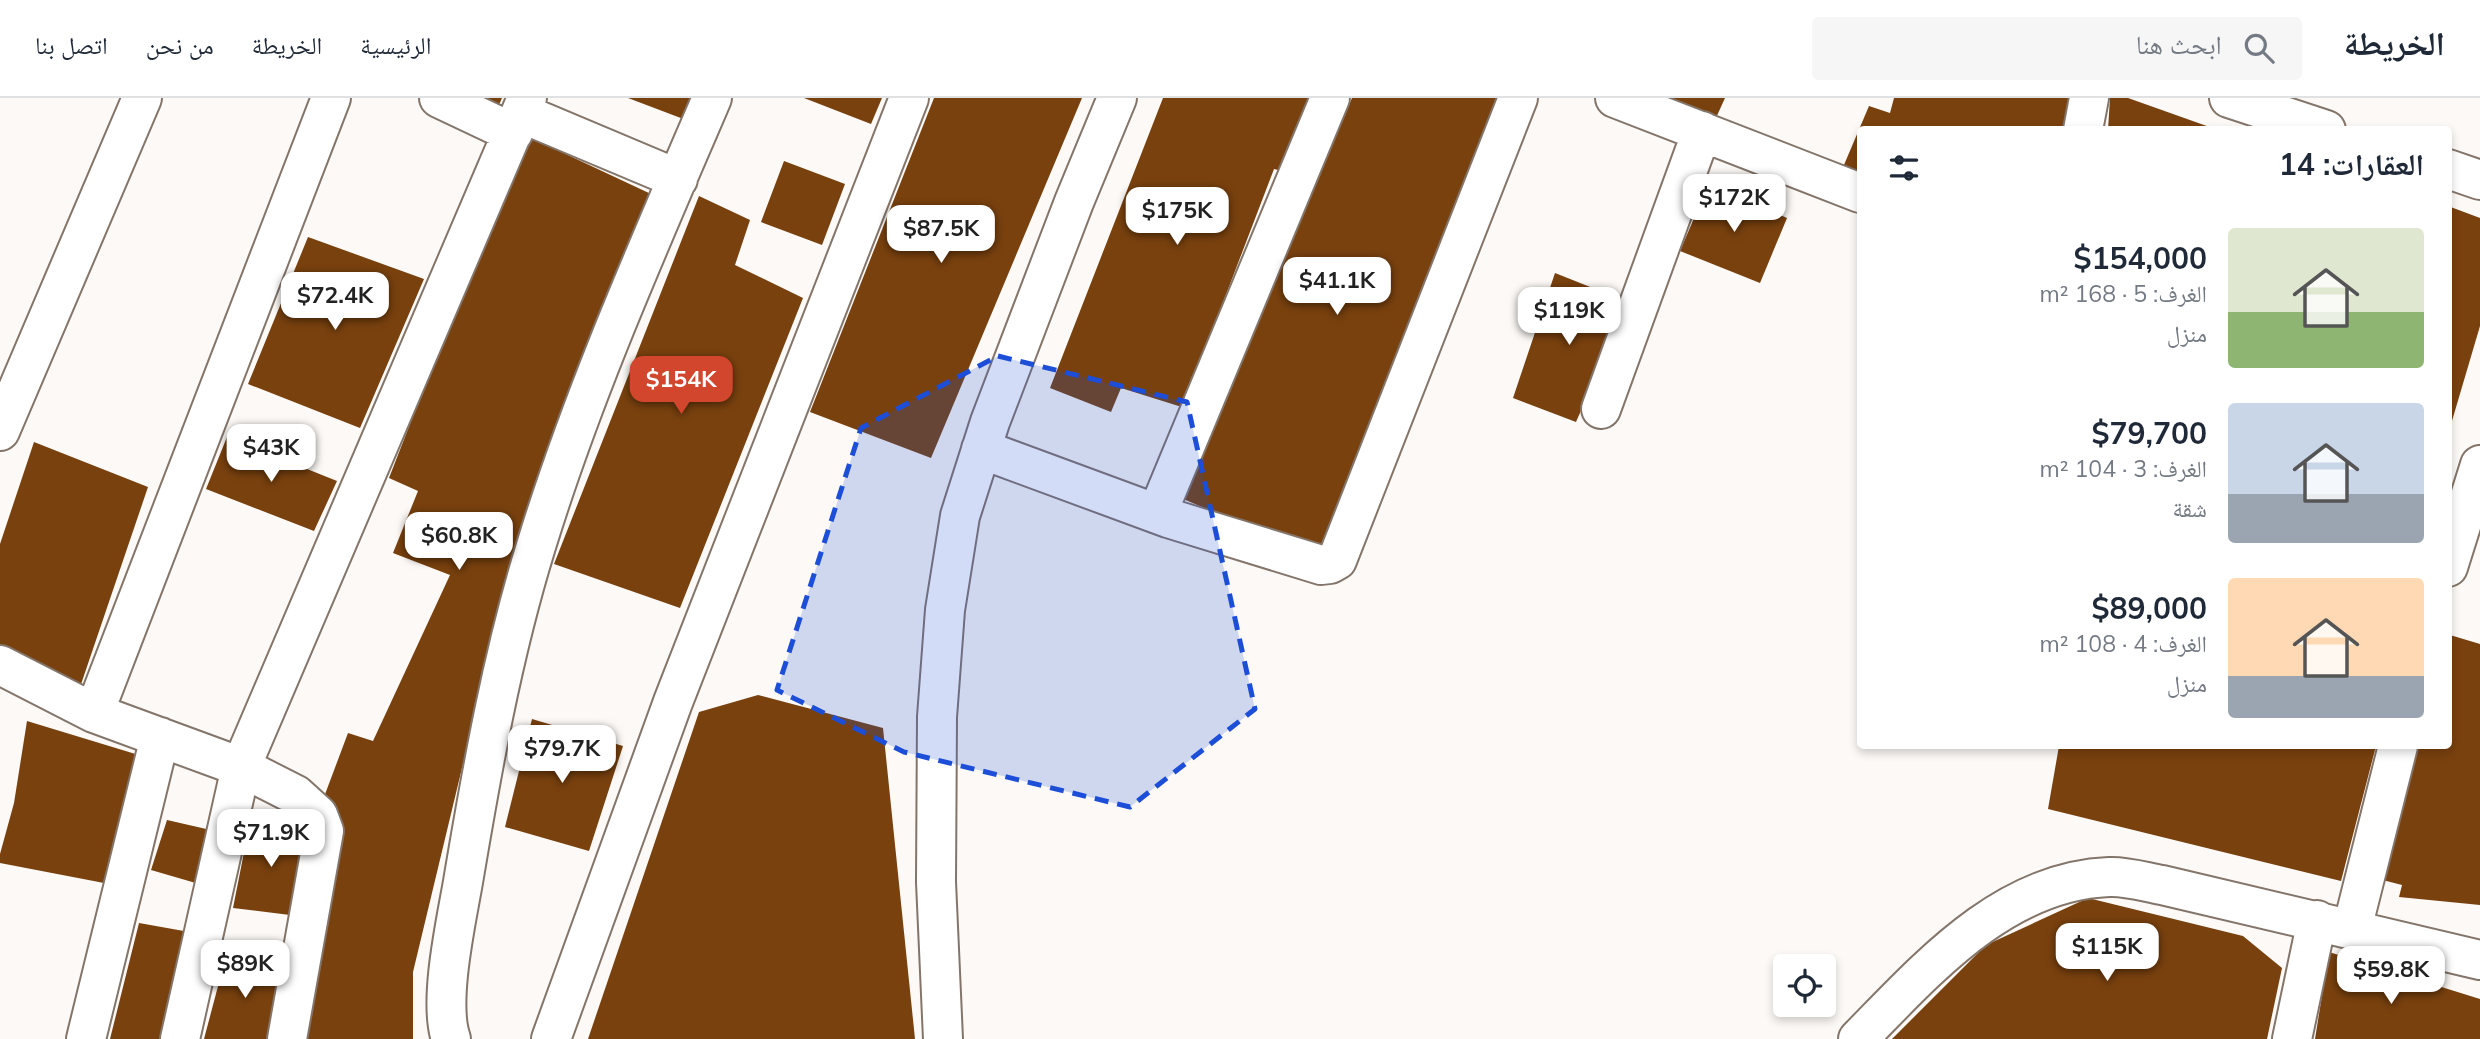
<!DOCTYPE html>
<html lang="ar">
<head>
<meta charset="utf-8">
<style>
	:root { --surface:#fff; --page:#f6f6f7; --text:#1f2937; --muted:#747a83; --line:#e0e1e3; --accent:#d1462d }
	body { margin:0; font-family:Mulish,"Noto Naskh Arabic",sans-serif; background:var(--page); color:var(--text); direction:rtl; height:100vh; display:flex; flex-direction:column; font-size:26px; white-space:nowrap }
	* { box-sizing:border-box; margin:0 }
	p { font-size:23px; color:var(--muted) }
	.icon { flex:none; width:38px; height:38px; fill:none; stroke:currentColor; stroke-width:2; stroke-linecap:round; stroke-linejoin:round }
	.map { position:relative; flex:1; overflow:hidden; direction:ltr }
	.panel { position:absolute; left:1857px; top:28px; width:595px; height:623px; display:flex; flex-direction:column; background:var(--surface); border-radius:7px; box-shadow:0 4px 10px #0003; direction:rtl }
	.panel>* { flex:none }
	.fabs { position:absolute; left:1773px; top:856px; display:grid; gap:14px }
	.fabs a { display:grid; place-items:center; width:63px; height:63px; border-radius:7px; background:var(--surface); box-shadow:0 4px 10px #0003; font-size:35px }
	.price { position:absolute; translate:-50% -60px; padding:0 16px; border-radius:14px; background:#fff; color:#222; font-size:23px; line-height:46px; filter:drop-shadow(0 2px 4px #0008) }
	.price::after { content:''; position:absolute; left:50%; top:42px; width:21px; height:16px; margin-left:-10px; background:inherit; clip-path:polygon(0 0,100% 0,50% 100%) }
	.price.active { background:var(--accent); color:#fff }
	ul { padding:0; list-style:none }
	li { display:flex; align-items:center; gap:21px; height:175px; padding:0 28px }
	li span { display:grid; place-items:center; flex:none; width:196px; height:140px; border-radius:7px; color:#555 }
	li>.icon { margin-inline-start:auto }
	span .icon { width:84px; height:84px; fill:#fffc; stroke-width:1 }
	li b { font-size:30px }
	h2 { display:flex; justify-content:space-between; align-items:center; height:84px; padding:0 28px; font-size:30px }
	header { display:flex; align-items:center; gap:42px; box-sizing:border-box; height:98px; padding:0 35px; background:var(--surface); border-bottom:2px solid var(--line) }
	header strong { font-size:33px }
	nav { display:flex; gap:38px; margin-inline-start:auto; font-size:24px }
	.search { width:490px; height:63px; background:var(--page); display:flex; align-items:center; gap:18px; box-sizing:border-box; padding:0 24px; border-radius:7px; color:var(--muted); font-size:26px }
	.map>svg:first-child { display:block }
	.building { fill:#79410e }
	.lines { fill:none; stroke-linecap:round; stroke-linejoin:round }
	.minor-casing { stroke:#84756a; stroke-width:42 }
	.minor { stroke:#fff; stroke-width:38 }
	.marked { fill:#1d4ed8; fill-opacity:0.2; stroke:#1d4ed8; stroke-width:5; stroke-dasharray:14 9; stroke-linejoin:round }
</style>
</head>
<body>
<header>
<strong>الخريطة</strong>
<div class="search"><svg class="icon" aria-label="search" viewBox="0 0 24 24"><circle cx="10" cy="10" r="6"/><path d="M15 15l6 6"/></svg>ابحث هنا</div>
<nav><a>الرئيسية</a><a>الخريطة</a><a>من نحن</a><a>اتصل بنا</a></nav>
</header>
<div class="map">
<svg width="2480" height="941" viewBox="0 0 2480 941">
	<rect width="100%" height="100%" fill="#fcf9f6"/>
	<path class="building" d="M 459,0 L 502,0 L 495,16 Z
		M 628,0 L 695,0 L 686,22 Z
		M 804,0 L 882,0 L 871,26 Z
		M 934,0 L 1082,0 L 931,360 L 810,314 Z
		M 1163,0 L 1316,0 L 1282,73 L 1274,71 L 1222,207 L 1185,310 L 1121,290 L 1111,314 L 1050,290 Z
		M 1352,0 L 1497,0 L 1317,459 L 1181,400 Z
		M 1629,0 L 1725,0 L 1710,33 Z
		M 1894,0 L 2077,0 L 2069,32 L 1860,32 L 1860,90 L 1838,81 L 1869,8 L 1890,15 Z
		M 2110,0 L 2128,0 L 2218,32 L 2108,32 Z
		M 523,36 L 651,96 L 517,441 L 413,874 L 413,941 L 295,941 L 321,707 L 348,635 L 373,643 L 450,477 L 393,455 L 418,393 L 389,380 Z
		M 784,63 L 845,86 L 822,147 L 761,124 Z
		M 1709,85 L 1787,120 L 1760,185 L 1680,153 Z
		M 699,98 L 750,122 L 735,167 L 803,200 L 680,510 L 554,466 Z
		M 2448,108 L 2480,120 L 2480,228 L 2449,333 Z
		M 308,139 L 424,181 L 360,330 L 248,286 Z
		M 1555,175 L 1628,204 L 1576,324 L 1513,300 Z
		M 227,339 L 337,383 L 314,433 L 206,391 Z
		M 34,344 L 148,389 L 76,601 L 0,565 L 0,446 Z
		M 2450,537 L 2480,546 L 2480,807 L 2399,799 L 2402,787 L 2375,780 L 2416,648 L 2448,648 Z
		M 758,597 L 883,630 L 915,941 L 588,941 L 699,614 Z
		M 532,621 L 623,648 L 589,753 L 505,729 Z
		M 27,623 L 142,658 L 104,785 L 0,765 L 0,756 L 14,705 Z
		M 2059,648 L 2376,648 L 2341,783 L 2048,711 Z
		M 167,722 L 215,733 L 206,788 L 151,772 Z
		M 250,724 L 311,735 L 290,817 L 233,810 Z
		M 2088,800 L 2243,838 L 2282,870 L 2267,941 L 1892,941 L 1986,847 Z
		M 139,825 L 195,835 L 167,941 L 110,941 Z
		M 2329,854 L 2480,901 L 2480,941 L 2315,941 Z
		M 226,858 L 283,865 L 269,941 L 204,941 Z"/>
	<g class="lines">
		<defs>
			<path id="minor" d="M 439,0 L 513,35
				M 1615,0 L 1860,95
				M 2229,0 L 2326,32
				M 521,15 L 678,81
				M 2083,32 L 2089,0
				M 2448,71 L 2480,82
				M 1601,311 L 1702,33
				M 0,333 L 142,0
				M 981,351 L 1168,420 L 1321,467 L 1330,466 L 1337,462 L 1518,0
				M 1157,416 L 1330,0
				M 2448,469 L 2480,367
				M 0,567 L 94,615 L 241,669 L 296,697 L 318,717 L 324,733 L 287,941
				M 94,615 L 331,0
				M 2352,831 L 2398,648
				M 86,941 L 160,639
				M 180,941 L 241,669 L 527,0
				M 451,941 C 438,904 456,824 463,784 C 482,671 502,558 536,448 C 583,295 649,147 712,0
				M 551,941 L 673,604 L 909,0
				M 943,941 L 936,784 L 937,619 L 945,512 L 960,418 L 990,324 L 1074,104 L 1117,0
				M 1858,941 C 1927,871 2003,783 2109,779 C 2126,778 2145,784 2162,787 L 2480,862
				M 2292,941 L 2317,822"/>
		</defs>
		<use href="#minor" class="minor-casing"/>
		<use href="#minor" class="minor"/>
	</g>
	<path class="marked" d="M 998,258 L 1187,304 L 1255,611 L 1130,709 L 904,654 L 777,592 L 861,330 Z"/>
</svg>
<div class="fabs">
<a><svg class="icon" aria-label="locate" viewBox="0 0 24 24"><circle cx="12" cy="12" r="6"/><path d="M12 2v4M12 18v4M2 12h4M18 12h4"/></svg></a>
</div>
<b class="price" style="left:1734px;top:136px">$172K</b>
<b class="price" style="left:1177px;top:149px">$175K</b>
<b class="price" style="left:941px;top:167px">$87.5K</b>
<b class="price" style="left:1337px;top:219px">$41.1K</b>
<b class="price" style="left:335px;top:234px">$72.4K</b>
<b class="price" style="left:1569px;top:249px">$119K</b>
<b class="price active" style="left:681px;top:318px">$154K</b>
<b class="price" style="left:271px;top:386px">$43K</b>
<b class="price" style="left:459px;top:474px">$60.8K</b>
<b class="price" style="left:562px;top:687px">$79.7K</b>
<b class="price" style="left:271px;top:771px">$71.9K</b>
<b class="price" style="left:2107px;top:885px">$115K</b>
<b class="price" style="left:245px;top:902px">$89K</b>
<b class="price" style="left:2391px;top:908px">$59.8K</b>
<section class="panel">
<h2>العقارات: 14<svg class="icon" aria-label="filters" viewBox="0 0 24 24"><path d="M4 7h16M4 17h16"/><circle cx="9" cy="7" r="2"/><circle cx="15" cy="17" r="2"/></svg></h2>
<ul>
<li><span style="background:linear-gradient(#dfe7d0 60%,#8fb573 0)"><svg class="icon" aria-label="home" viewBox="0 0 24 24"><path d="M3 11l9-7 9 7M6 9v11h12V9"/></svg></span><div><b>$154,000</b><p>الغرف: 5 · 168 m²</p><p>منزل</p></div></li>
<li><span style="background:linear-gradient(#c9d6e8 65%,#9aa5b1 0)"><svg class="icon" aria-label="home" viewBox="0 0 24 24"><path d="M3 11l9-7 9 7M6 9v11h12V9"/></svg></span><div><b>$79,700</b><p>الغرف: 3 · 104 m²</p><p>شقة</p></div></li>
<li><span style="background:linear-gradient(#ffd9b3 70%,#9aa5b1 0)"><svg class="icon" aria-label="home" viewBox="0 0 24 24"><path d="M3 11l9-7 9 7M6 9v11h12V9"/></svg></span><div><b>$89,000</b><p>الغرف: 4 · 108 m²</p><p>منزل</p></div></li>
</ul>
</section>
</div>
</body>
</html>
